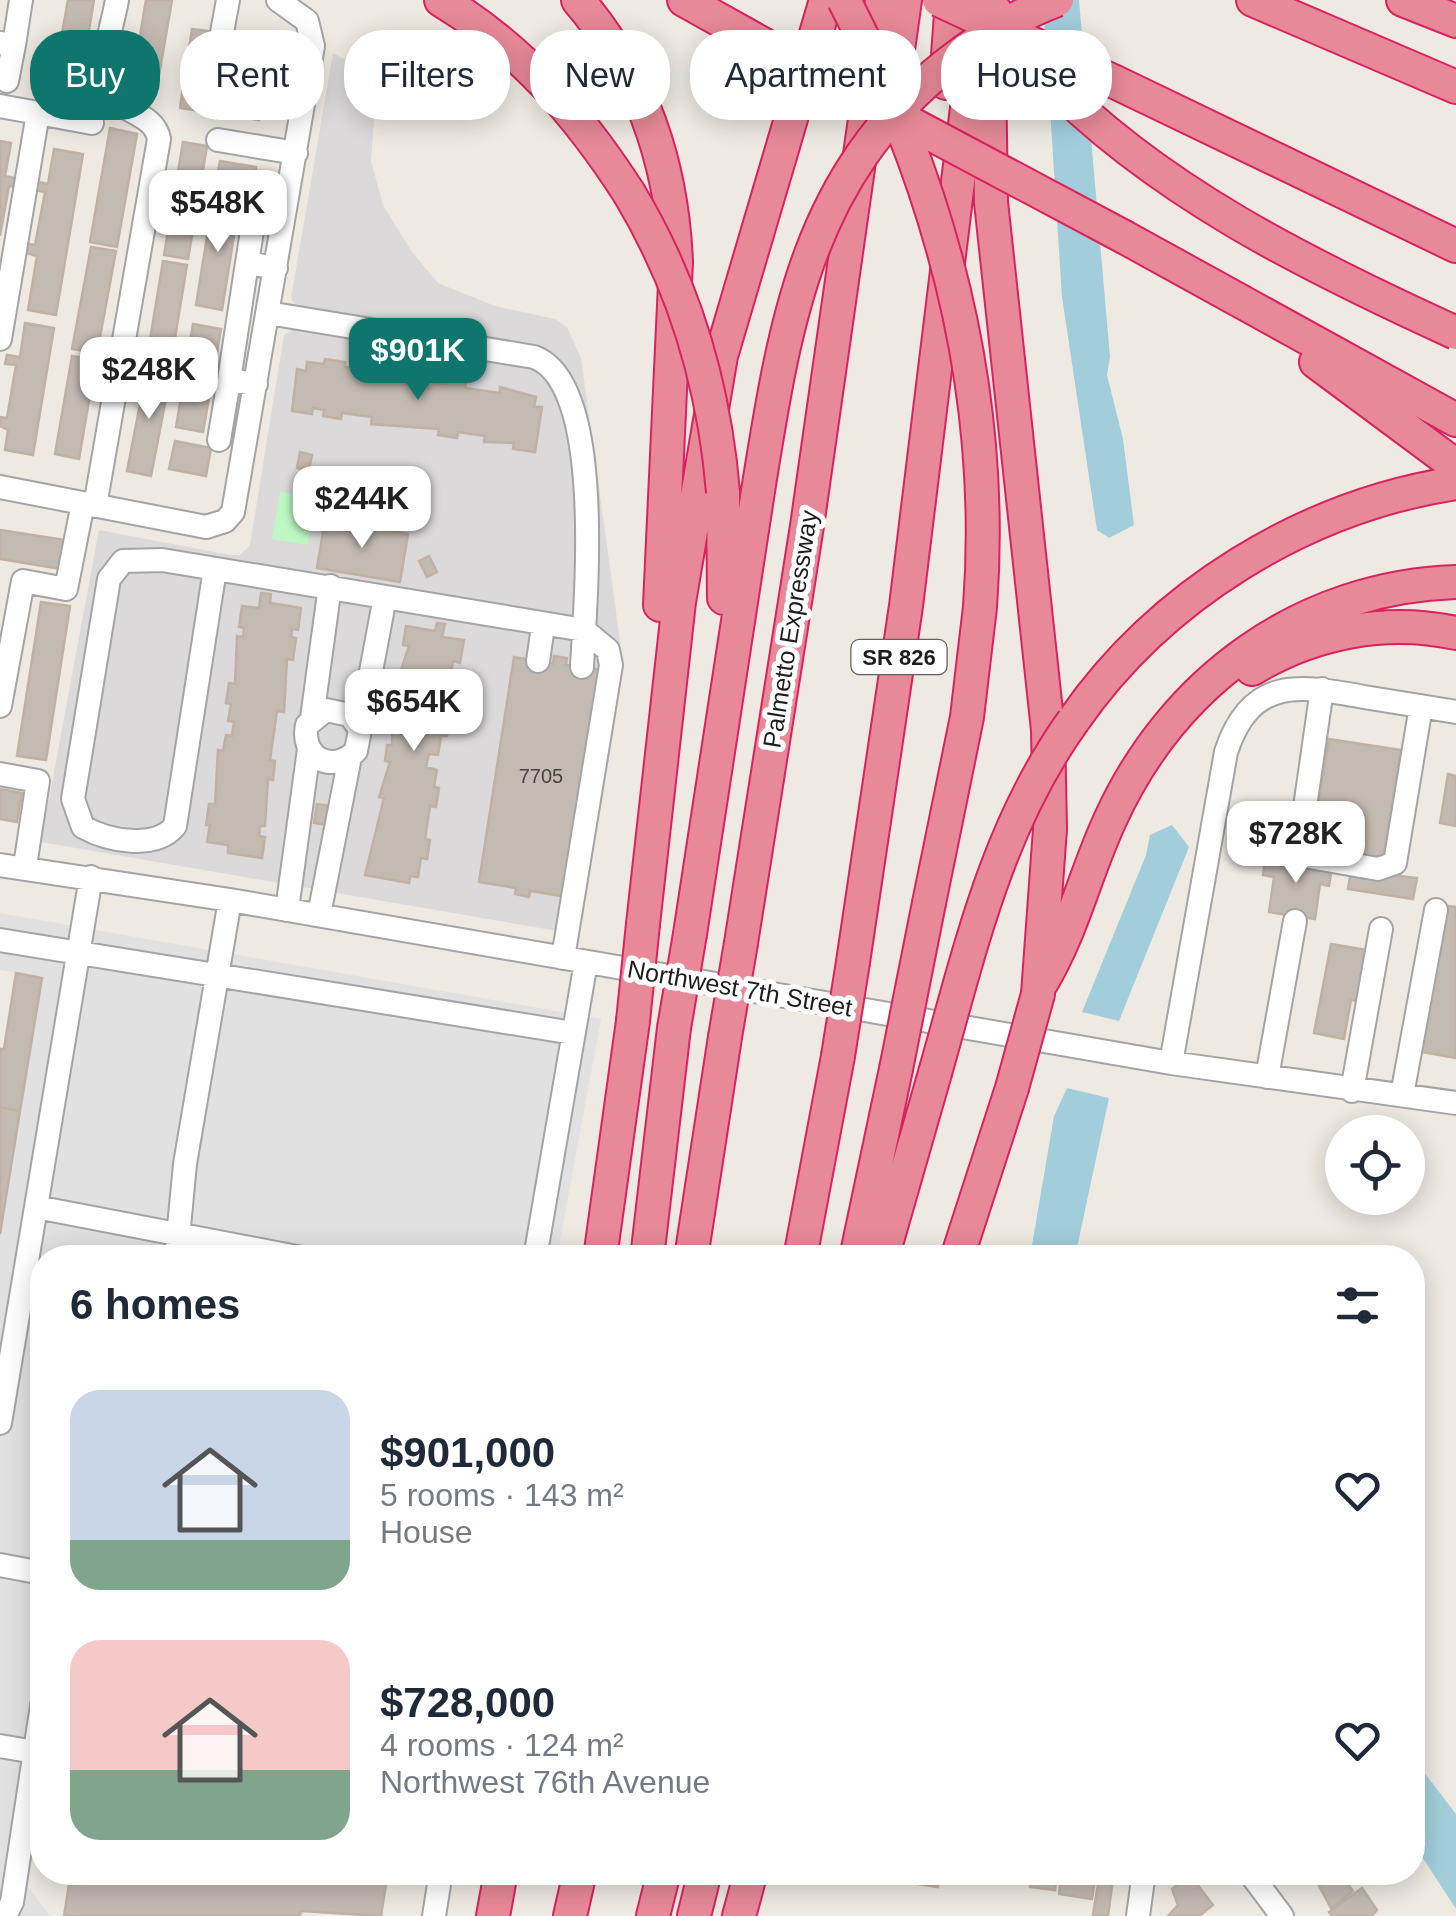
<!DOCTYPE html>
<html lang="en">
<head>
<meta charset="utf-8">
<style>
	:root { --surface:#fff; --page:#f6f6f7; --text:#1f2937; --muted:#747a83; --accent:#0f766e }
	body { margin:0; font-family:Helvetica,sans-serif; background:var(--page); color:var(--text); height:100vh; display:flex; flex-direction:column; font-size:38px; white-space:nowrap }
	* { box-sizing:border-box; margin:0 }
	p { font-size:32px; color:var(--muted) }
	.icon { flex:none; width:55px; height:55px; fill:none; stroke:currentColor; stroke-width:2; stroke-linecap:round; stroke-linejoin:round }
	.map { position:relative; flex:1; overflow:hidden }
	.side { position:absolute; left:30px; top:1245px; width:1395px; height:640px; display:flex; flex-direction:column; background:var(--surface); border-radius:40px; box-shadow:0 5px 25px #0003 }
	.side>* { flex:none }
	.hud { position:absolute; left:30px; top:30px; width:1398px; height:90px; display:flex; gap:20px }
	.buttons { position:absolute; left:1325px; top:1115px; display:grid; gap:20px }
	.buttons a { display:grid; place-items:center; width:100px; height:100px; border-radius:50%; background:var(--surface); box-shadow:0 5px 25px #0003; font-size:50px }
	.price { position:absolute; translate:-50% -85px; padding:0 22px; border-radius:20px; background:#fff; color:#222; font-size:32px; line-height:65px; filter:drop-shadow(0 2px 5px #0008) }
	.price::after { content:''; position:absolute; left:50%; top:60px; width:30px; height:22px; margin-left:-15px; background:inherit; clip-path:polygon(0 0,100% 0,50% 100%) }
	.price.current { background:var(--accent); color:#fff }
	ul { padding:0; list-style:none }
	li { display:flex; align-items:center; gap:30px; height:250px; padding:0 40px }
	li span { display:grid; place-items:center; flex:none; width:280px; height:200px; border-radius:30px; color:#555 }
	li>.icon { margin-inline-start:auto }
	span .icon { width:120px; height:120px; fill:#fffc; stroke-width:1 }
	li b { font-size:42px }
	h2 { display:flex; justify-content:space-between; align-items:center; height:120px; padding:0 40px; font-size:42px }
	.chip { padding:0 35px; border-radius:40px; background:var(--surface); box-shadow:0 5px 25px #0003; font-size:35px; line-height:90px }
	.chip.current { background:var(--accent); color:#fff }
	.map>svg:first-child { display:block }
	.residential { fill:#dbd9d9 }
	.park { fill:#bef9c4 }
	.parking { fill:#e1e1e1 }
	.water { fill:#a2cedc }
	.building { fill:#c3bab2; stroke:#c0b1a4; stroke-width:2.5 }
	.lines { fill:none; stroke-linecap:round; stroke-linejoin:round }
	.minor-casing { stroke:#a4a4a4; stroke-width:26 }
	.highway-casing { stroke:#d9225e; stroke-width:36 }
	.minor { stroke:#fff; stroke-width:22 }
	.highway { stroke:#e78998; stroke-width:32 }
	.highway-bridge-casing { stroke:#d9225e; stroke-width:36; stroke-linecap:butt }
	.highway-bridge { stroke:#e78998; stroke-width:32 }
	.labels { text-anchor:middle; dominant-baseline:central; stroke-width:10; stroke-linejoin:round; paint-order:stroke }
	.number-label { font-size:20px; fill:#464442 }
	.shield { fill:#fff; stroke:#616161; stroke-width:2.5 }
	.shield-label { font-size:22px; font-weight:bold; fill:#1d1d1d }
	.street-label { font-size:25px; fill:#1d1d1d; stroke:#fff }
</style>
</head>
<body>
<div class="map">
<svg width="1456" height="1916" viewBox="0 0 1456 1916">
	<rect width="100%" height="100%" fill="#eeeae2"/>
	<path class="residential" d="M 333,53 L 377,77 L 371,161 L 383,205 L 412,252 L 438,283 L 495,306 L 555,319 L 567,327 L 581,358 L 621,648 L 575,934 L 41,842 L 99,530 L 230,555 L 240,555 L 250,545 L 284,335 L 295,328 L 298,309 L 291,298 Z"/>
	<path class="park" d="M 280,492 L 316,499 L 307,545 L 272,539 Z"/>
	<path class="parking" d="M 0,913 L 601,1019 L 557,1257 L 42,1258 L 42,1775 L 26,1884 L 50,1916 L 0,1916 L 0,1234 L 42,978 L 0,970 Z"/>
	<path class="water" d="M 1043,0 L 1079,0 L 1110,357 L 1107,375 L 1123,439 L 1134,525 L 1109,538 L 1097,530 L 1062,297 Z
		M 386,478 L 394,482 L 394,493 L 402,507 L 398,516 L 390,518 L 376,510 L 363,515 L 347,508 L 343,497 L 348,488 L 375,496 Z
		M 1172,825 L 1189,847 L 1119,1021 L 1082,1012 L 1146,855 L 1150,835 Z
		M 1067,1088 L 1109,1098 L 1075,1257 L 1030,1257 L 1054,1116 Z
		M 1413,1758 L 1456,1814 L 1456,1909 L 1413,1843 Z"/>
	<path class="building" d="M 68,0 L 94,0 L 80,83 L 54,78 Z
		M 146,0 L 172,0 L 156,93 L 131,89 Z
		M 192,29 L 216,32 L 208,89 L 262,97 L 259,120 L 180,108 Z
		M 110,128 L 137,134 L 117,247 L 90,242 Z
		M 0,141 L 11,143 L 5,176 L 19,179 L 17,187 L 9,186 L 0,236 Z
		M 183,142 L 207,146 L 188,259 L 164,255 Z
		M 54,149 L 83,154 L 56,315 L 28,310 L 37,256 L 23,252 L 25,243 L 35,245 L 45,192 L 34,190 L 35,181 L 48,184 Z
		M 220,161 L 256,167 L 252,194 L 215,188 Z
		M 213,200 L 239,205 L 222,310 L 196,305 Z
		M 91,247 L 116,251 L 97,353 L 72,349 Z
		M 163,261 L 187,265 L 170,368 L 146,364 Z
		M 25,323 L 54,328 L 33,455 L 5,450 L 8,430 L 0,426 L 0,417 L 7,418 L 16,365 L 5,364 L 7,355 L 20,357 Z
		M 193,324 L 221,329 L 203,432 L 176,427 Z
		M 72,356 L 96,360 L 79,459 L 55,454 Z
		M 325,359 L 345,362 L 345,367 L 398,370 L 398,375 L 416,378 L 415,387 L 428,389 L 428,382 L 446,384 L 446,379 L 466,382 L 465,388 L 500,393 L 500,387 L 536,397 L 534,407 L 542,407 L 535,452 L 513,449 L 514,443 L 484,442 L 485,436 L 458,432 L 457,438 L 438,435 L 439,429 L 371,424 L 372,417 L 342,413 L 341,419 L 323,416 L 324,410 L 313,408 L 312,414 L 292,411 L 297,369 L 306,371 L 307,362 L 324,364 Z
		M 147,368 L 171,373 L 151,476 L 127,471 Z
		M 175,441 L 211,448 L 206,476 L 169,469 Z
		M 300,452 L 312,455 L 309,470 L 297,468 Z
		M 325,520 L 408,534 L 400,582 L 317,568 Z
		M 0,530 L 65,540 L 61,569 L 0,559 Z
		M 429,556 L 437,572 L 427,577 L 419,561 Z
		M 261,593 L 271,594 L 270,603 L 301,608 L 298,630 L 292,629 L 291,637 L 296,638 L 293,660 L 287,659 L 284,712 L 277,711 L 270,760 L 275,761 L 273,780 L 268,779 L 265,826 L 260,826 L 259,836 L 265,837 L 262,858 L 228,853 L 228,845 L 207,842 L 210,825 L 206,825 L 209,804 L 215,804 L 218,750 L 223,751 L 226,735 L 232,736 L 234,722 L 228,721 L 231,704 L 226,703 L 229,683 L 235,684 L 237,636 L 243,637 L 244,628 L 239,627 L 242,606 L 259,608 Z
		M 41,602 L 70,606 L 46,760 L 17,756 Z
		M 437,623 L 445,624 L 442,637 L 464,640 L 460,663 L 453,661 L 451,672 L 457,673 L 444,718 L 449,719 L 447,736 L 441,736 L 438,755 L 429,754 L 426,767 L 437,770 L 434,787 L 439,788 L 436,807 L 430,806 L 425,839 L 430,840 L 427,859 L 421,858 L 418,877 L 410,876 L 409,883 L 365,875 L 384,798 L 379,797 L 390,762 L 385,761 L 387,745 L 392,745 L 393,710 L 398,711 L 404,677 L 399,676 L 409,646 L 403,645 L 406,626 L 435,631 Z
		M 554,656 L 567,658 L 566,665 L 603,670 L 568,897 L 530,891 L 529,897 L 515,894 L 516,888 L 479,882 L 514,657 L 553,664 Z
		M 1329,739 L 1401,750 L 1383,859 L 1311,848 Z
		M 1448,774 L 1456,776 L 1456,826 L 1440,823 Z
		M 0,789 L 22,793 L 17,822 L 0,819 Z
		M 317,804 L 331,806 L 328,825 L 314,823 Z
		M 1266,854 L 1332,867 L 1329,886 L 1320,884 L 1315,919 L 1269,912 L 1274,877 L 1263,875 Z
		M 1351,870 L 1417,878 L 1413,899 L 1348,889 Z
		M 1448,906 L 1456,907 L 1456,1058 L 1422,1052 Z
		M 1331,944 L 1367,950 L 1358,1001 L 1351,1000 L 1344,1039 L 1314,1033 Z
		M 16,973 L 42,978 L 20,1111 L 0,1107 L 0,1049 L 4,1049 Z
		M 0,1107 L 20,1111 L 0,1234 Z
		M 71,1872 L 388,1872 L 381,1916 L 301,1911 L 300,1916 L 64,1916 Z
		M 913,1872 L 940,1872 L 938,1887 L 911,1883 Z
		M 986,1872 L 1018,1872 L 1006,1873 L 1000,1883 L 985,1881 Z
		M 1032,1872 L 1057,1872 L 1055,1890 L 1030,1887 Z
		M 1062,1872 L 1096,1872 L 1092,1899 L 1059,1894 Z
		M 1100,1872 L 1114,1872 L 1108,1916 L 1093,1915 Z
		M 1333,1872 L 1339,1872 L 1353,1891 L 1331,1908 L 1318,1884 Z
		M 1190,1875 L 1213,1905 L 1199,1916 L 1168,1916 L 1178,1905 L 1172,1889 Z
		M 1362,1888 L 1377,1910 L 1372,1916 L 1332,1916 L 1329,1912 Z"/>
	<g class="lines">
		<defs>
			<path id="minor" d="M 228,0 L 216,65 L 308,82
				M 0,43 L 14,45 L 21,0
				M 7,81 L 14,45
				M 0,106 L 38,113 L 0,339
				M 38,113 L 92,123
				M 218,140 L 296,153
				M 247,263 L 257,199
				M 268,313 L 534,357 C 606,383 585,603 582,667
				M 256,384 L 229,380 L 247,263 L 276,268
				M 219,440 L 229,380
				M 0,487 L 206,527 L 225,521 L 233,512 L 313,46 L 307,21 L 278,0
				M 95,506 L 159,139 C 154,110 113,113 106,86 C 99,63 113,24 117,0
				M 215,569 L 175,826 C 155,850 108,841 83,827 L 73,799 L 109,579 L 123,561 L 162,560 L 584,630 L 608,650 L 611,665 L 563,958
				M 538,661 L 543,626
				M 1322,689 L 1300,842 L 1304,856 L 1378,869 L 1395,863 L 1421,706
				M 0,706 L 23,581 L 66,589 L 83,503
				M 312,718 L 330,586
				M 359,728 L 350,715 L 326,710 L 307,725 C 300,757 332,775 356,751 L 385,597
				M 0,774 L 38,781 L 25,866
				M 0,865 L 230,900 L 1171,1063 L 1456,1103
				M 287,910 L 309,749
				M 319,915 L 350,757
				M 0,940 L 573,1033
				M 1171,1063 L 1226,752 C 1251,676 1299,685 1364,697 C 1394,702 1425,707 1456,712
				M 1267,1077 L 1295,921
				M 1352,1091 L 1381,929
				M 1402,1095 L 1436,910
				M 36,1207 L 302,1258
				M 176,1258 L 185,1164 L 230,900
				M 535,1258 L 586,962
				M 0,1423 L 91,877
				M 0,1565 L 42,1573
				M 0,1746 L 35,1752
				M 1249,1872 L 1282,1916
				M 5,1916 L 12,1902 L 42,1705
				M 434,1916 L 441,1872
				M 1138,1916 L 1144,1872"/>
			<path id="highway" d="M 441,0 C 522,49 578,114 629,193
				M 578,0 C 642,75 672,164 676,262 L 660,605
				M 684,0 L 786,57
				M 1253,0 L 1456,87
				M 1403,0 L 1456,21
				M 982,11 L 989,71 L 991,202 L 1048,730 L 1050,829 L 1038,994
				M 1115,82 L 1456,246
				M 946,83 L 952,0
				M 890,106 L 905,0
				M 1126,238 L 1456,420
				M 1316,362 L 1456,466
				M 723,492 L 724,598
				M 1252,669 C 1313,632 1386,618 1456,633
				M 1073,721 C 1160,595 1305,506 1456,483
				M 929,903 L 967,717 L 980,607
				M 643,924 L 679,602 L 721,356 L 826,0
				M 690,934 L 758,491
				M 741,943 L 807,526 L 882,0
				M 853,962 L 906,606 L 973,59
				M 1042,982 C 1072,932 1085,874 1110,820 C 1173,681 1302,587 1456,582
				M 600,1258 L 633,1021
				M 647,1258 L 674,1028
				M 691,1258 L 725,1037
				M 800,1258 L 838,1056
				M 856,1258 L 896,1069
				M 882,1258 L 935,1073
				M 957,1258 L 1012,1088
				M 493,1916 L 501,1872
				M 570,1916 L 580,1872
				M 653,1916 L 664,1872
				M 694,1916 L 705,1872
				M 739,1916 L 751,1872"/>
		</defs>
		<use href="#minor" class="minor-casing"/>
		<use href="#highway" class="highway-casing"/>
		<use href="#minor" class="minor"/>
		<use href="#highway" class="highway"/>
		<defs>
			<path id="highway-bridge" d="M 844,0 C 942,190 996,393 980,607
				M 939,0 L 1115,82
				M 987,0 C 1005,24 1023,51 1043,73 C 1154,190 1311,267 1456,333
				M 786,57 L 1126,238
				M 629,193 C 685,286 714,384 723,492
				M 758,491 C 785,323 806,178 946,65 C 979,39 1017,15 1057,0
				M 633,1021 L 643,924
				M 674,1028 L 690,934
				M 725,1037 L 741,943
				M 838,1056 L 853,962
				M 896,1069 L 929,903
				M 935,1073 C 970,950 997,827 1073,721
				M 1012,1088 L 1038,994"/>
		</defs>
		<use href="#highway-bridge" class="highway-bridge-casing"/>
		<use href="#highway-bridge" class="highway-bridge"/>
	</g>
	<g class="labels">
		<g class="number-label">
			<text x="541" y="776">7705</text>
		</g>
		<rect class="shield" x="851.5" y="640" width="95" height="34" rx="8"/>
		<g class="shield-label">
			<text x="899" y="657">SR 826</text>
		</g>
		<g class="street-label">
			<text transform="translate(790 629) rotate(-81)">Palmetto Expressway</text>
			<text transform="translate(740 988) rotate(10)">Northwest 7th Street</text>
		</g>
	</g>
</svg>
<div class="buttons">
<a><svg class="icon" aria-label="locate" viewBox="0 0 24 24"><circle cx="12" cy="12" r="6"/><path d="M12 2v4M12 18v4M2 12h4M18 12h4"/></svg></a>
</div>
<b class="price" style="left:218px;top:255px">$548K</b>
<b class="price current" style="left:418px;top:403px">$901K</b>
<b class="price" style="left:149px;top:422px">$248K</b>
<b class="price" style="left:362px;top:551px">$244K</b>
<b class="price" style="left:414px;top:754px">$654K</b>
<b class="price" style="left:1296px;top:886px">$728K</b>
<div class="hud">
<a class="chip current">Buy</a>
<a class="chip">Rent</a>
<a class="chip">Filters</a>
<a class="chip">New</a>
<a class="chip">Apartment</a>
<a class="chip">House</a>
</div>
<section class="side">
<h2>6 homes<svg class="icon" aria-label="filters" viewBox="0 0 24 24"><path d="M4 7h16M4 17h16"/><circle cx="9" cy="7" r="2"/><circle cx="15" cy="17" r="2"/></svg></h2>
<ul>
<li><span style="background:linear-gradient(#c9d6e8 75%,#7fa58c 0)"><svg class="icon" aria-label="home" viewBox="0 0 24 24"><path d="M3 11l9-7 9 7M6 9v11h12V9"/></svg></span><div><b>$901,000</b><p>5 rooms · 143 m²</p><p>House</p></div><svg class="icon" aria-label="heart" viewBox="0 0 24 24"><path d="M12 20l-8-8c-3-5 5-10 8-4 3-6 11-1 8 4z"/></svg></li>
<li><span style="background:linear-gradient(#f6c9c9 65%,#7fa58c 0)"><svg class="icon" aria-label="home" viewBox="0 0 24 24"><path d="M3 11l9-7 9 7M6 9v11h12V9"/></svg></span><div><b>$728,000</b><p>4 rooms · 124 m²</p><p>Northwest 76th Avenue</p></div><svg class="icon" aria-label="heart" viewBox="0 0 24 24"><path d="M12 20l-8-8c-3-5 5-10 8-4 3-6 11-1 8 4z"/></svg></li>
</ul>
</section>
</div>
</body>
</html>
